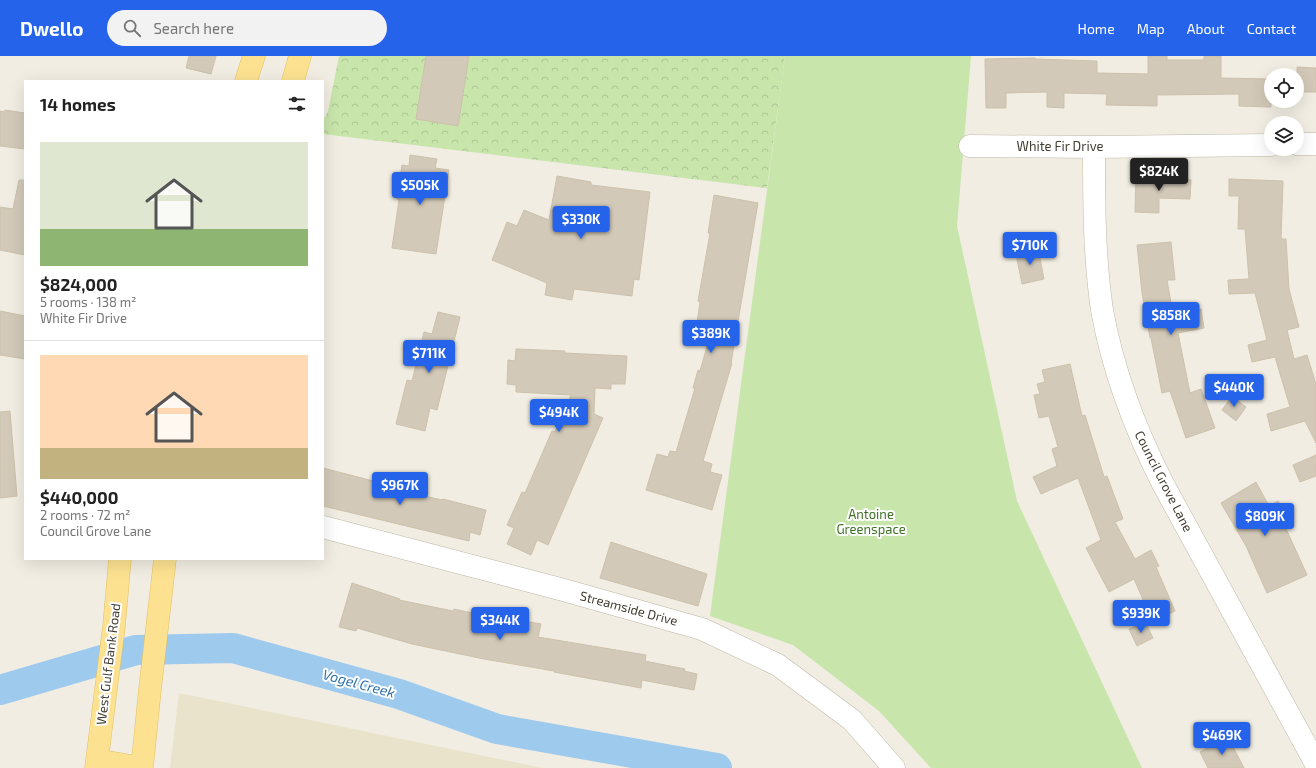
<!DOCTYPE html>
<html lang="en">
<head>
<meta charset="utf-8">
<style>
	:root { --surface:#fff; --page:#f2f2f2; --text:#222; --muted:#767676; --line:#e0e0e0; --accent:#2563eb }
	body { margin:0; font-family:"Exo 2",sans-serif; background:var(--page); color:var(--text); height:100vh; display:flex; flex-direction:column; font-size:15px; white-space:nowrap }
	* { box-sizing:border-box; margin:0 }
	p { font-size:13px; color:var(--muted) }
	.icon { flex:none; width:22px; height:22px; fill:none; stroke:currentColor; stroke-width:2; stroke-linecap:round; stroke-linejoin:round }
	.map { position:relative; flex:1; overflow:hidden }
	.side { position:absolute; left:24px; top:24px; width:300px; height:480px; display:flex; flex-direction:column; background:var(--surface); border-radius:0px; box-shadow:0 4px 16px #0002 }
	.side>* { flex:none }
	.buttons { position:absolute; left:1264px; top:12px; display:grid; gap:8px }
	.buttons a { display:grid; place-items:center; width:40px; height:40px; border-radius:50%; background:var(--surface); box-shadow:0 4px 16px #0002; font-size:20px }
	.price { position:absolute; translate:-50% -34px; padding:0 9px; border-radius:4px; background:var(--accent); color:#fff; font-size:13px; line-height:26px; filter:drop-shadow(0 1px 2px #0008) }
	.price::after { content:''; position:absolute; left:50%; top:24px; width:12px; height:9px; margin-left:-6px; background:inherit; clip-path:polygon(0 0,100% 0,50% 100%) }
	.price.selected { background:#222; color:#fff }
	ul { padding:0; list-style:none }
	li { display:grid; align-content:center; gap:8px; height:212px; padding:0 16px }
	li+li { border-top:1px solid var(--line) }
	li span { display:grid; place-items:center; height:124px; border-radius:0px; color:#555 }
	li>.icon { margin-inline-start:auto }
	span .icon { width:72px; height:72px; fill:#fffc; stroke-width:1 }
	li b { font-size:17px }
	h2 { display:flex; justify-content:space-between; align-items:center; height:48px; padding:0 16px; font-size:17px }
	header { display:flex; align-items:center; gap:24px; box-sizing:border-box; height:56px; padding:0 20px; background:var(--accent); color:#fff }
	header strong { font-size:19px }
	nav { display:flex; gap:22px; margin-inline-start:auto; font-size:14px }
	.search { width:280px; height:36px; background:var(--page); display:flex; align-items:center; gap:10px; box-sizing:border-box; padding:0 14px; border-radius:22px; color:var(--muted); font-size:15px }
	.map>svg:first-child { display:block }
	.education { fill:#eae3cc }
	.forest { fill:url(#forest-crowns) }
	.park { fill:#c8e5ab }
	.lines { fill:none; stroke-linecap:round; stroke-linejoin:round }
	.river { stroke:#9ecaee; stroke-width:30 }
	.building { fill:#d2c9b8; stroke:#cdc1ab }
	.minor-casing { stroke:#bfb8a8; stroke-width:23 }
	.major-casing { stroke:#e1c060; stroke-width:23 }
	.minor { stroke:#fff; stroke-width:22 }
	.major { stroke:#fce290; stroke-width:22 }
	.labels { text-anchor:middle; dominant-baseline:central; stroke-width:4; stroke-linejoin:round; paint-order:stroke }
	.street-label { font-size:13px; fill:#423d33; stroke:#fff }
	.park-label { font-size:13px; fill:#417228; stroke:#fff }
	.water-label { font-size:14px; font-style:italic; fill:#2f71ab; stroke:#fff }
</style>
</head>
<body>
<header>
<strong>Dwello</strong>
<div class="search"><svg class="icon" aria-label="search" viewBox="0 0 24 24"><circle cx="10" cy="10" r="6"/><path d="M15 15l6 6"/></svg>Search here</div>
<nav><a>Home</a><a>Map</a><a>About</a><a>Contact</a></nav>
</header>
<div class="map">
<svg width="1316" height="712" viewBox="0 0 1316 712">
	<defs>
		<pattern id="forest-crowns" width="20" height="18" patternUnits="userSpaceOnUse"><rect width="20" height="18" fill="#c8e5ab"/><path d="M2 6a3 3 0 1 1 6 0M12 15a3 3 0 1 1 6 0" fill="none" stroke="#adc594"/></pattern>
	</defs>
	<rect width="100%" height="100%" fill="#f1ede2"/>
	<path class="education" d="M 179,637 L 543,712 L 170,712 Z"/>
	<path class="forest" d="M 339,0 L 785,0 L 767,132 L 323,78 L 323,65 L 328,55 Z"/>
	<path class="park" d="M 785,0 L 971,0 L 957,170 L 1017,445 L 1142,712 L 931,712 L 879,655 L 793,589 L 710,560 Z"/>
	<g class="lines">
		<path class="river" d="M 0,634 L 136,594 L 233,592 L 399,638 L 497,673 L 717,712"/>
	</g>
	<path class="building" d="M 189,0 L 216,0 L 211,18 L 186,12 Z
		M 426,0 L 469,0 L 458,70 L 416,63 Z
		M 1148,0 L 1167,0 L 1167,4 L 1204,4 L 1204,0 L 1221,0 L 1221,22 L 1271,23 L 1271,51 L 1239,50 L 1239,38 L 1157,39 L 1157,50 L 1106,49 L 1107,38 L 1064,37 L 1064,52 L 1047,51 L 1047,36 L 1006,37 L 1006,52 L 986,52 L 985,3 L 1035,2 L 1035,3 L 1097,5 L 1097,17 L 1148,18 Z
		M 1297,11 L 1316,12 L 1316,36 L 1297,36 Z
		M 5,54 L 25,57 L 25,93 L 0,90 L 0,55 L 4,56 Z
		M 410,99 L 437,103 L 435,112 L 449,114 L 436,198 L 392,192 L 399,144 L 397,143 L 402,109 L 409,110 Z
		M 557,120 L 591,126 L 591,129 L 650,136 L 639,224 L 634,223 L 632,240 L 574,233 L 572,244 L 545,239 L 547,227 L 492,204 L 507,166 L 517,170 L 524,154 L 549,164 Z
		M 1136,121 L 1191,124 L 1190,143 L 1159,142 L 1159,157 L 1135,156 Z
		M 1229,123 L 1283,125 L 1281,183 L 1286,183 L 1289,233 L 1299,271 L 1287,274 L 1294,303 L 1307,299 L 1316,328 L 1316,387 L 1305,365 L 1271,375 L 1267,358 L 1290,351 L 1275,301 L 1252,306 L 1248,289 L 1267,284 L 1255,237 L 1229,238 L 1228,224 L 1249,223 L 1245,173 L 1238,173 L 1239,140 L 1229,140 Z
		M 19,124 L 25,124 L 25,199 L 0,194 L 0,151 L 13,153 Z
		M 714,139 L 758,147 L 731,307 L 732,307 L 703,405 L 712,408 L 710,416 L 722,419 L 712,454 L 646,434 L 657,398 L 668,401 L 670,395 L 676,396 L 695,332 L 693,332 L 698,314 L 700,315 L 709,283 L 695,281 L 700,246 L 698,245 L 710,177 L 708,177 Z
		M 1171,186 L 1175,224 L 1167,224 L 1173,258 L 1201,253 L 1204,272 L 1178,277 L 1190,337 L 1201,333 L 1215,372 L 1186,382 L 1170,335 L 1162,337 L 1151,282 L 1150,282 L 1142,237 L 1137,189 Z
		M 1038,193 L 1044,223 L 1022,228 L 1016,198 Z
		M 0,255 L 25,260 L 25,303 L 0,299 Z
		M 438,256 L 460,261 L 437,354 L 430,352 L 425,375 L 396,368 L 407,324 L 412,325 L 424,276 L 432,278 Z
		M 516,293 L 565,295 L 565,297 L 627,300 L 625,328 L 611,328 L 611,333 L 595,332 L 594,358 L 603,362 L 548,489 L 537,484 L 531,499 L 507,488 L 514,472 L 507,469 L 522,436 L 525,437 L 552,375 L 555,376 L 571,339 L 516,336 L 516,329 L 507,328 L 508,304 L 515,305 Z
		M 1070,308 L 1082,360 L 1085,359 L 1104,421 L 1107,420 L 1123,463 L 1115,466 L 1135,503 L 1151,494 L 1159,510 L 1156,511 L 1175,555 L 1153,566 L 1134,523 L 1109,536 L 1086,492 L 1101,484 L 1078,422 L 1041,438 L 1033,421 L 1057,410 L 1052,393 L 1058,391 L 1049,360 L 1039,362 L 1034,339 L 1040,338 L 1037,328 L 1045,326 L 1042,314 Z
		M 1232,340 L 1246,351 L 1236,365 L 1222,354 Z
		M 10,355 L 17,440 L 0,442 L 0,356 Z
		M 1316,399 L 1316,420 L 1300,426 L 1293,409 Z
		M 323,412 L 412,435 L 411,437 L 442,444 L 443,443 L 486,454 L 480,479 L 470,476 L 469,485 L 323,450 Z
		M 1256,426 L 1269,450 L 1278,445 L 1289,463 L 1283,466 L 1307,519 L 1267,537 L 1246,490 L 1221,447 Z
		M 611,486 L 707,518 L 698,550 L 600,522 Z
		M 352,527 L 400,543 L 399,544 L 453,555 L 454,553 L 491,561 L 491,559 L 541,568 L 538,581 L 646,599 L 645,605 L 685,613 L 684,615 L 697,618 L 694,634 L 642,624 L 641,632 L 554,616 L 554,615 L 484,603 L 412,588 L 357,572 L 356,575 L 339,571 Z
		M 1145,566 L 1153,582 L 1137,590 L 1129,573 Z
		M 1228,681 L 1244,712 L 1208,712 L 1200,696 Z"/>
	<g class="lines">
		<defs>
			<path id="minor" d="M 1297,88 L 1316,88
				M 970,90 L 1094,91 L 1271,89
				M 1094,91 C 1094,145 1094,200 1102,254 C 1113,315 1135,373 1163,428 L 1316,708
				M 323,471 L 560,533 L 702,573 L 778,609 L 852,664 L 894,712"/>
			<path id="major" d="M 246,25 L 254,0
				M 293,25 L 300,0
				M 97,704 L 142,712
				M 96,712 L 114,570 L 120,503
				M 142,712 L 150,633 L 165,503"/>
		</defs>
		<use href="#minor" class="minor-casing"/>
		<use href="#major" class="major-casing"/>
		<use href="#minor" class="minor"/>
		<use href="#major" class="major"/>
	</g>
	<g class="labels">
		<g class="street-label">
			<text x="1060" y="90">White Fir Drive</text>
			<text transform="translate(1164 425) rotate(63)">Council Grove Lane</text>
			<text transform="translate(629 552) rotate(15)">Streamside Drive</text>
			<text transform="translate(108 608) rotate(-83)">West Gulf Bank Road</text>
		</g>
		<g class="park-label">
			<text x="871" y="458">Antoine<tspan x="871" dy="15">Greenspace</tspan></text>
		</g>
		<g class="water-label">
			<text transform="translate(359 627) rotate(15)">Vogel Creek</text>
		</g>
	</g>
</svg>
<div class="buttons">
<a><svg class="icon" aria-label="locate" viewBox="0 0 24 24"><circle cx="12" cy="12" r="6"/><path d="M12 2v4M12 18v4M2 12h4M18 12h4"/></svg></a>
<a><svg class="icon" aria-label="layers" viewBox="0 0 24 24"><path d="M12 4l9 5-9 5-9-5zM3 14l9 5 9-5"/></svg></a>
</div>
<b class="price selected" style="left:1159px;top:136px">$824K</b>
<b class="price" style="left:420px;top:150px">$505K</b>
<b class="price" style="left:581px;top:184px">$330K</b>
<b class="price" style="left:1030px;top:210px">$710K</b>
<b class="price" style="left:1171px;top:280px">$858K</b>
<b class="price" style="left:711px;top:298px">$389K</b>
<b class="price" style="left:429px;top:318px">$711K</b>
<b class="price" style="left:1234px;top:352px">$440K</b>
<b class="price" style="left:559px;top:377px">$494K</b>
<b class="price" style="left:400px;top:450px">$967K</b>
<b class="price" style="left:1265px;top:481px">$809K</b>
<b class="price" style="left:1141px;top:578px">$939K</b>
<b class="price" style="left:500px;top:585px">$344K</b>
<b class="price" style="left:1222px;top:700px">$469K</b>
<section class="side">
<h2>14 homes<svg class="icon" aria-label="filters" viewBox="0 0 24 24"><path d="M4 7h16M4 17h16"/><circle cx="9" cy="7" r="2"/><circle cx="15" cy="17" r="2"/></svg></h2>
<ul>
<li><span style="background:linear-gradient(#dfe7d0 70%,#8fb573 0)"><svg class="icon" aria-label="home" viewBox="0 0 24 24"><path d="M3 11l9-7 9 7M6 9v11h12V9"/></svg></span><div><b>$824,000</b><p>5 rooms · 138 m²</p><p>White Fir Drive</p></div></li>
<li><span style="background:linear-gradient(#ffd9b3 75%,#c2b280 0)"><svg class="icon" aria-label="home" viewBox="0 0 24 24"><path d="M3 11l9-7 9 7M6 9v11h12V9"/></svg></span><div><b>$440,000</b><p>2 rooms · 72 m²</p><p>Council Grove Lane</p></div></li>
</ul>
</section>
</div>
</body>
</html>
